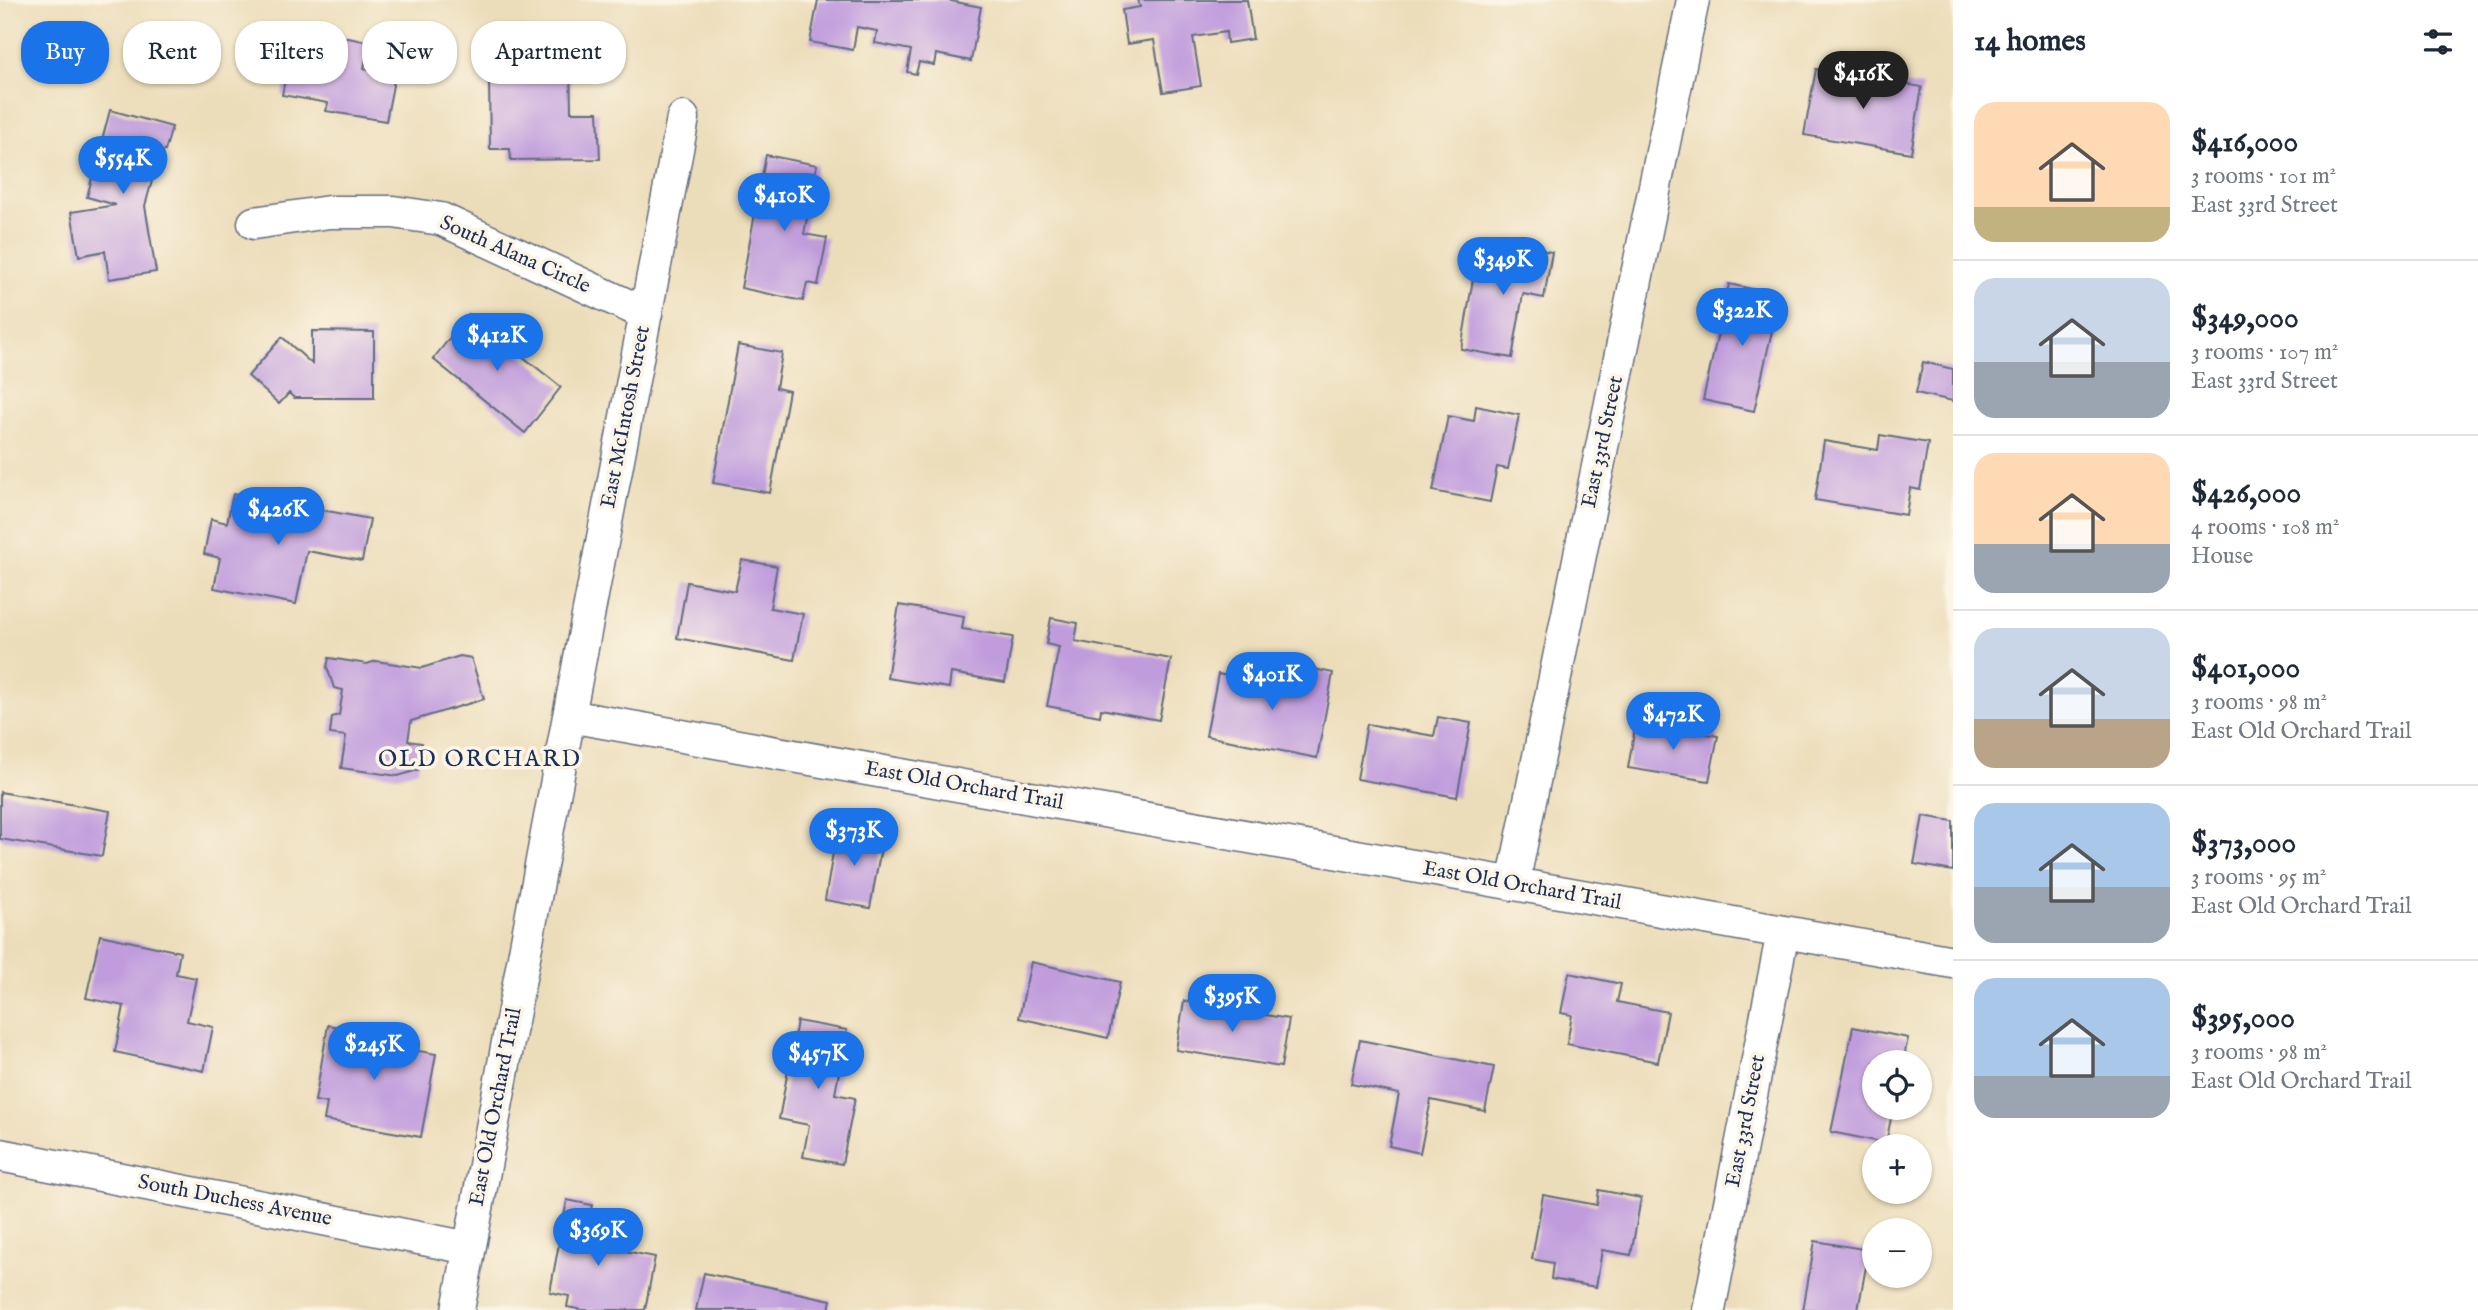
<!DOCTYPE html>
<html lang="en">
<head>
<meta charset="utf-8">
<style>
	:root { --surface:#fff; --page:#f2f2f3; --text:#1f2937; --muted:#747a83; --line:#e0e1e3; --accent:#1a73e8 }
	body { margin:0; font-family:"IM FELL English",serif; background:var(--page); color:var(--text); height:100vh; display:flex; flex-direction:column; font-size:26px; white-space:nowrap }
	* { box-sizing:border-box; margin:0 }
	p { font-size:23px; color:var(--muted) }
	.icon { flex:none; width:38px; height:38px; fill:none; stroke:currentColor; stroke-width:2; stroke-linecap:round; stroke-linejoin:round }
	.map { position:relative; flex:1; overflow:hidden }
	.drawer { display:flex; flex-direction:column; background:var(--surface); width:525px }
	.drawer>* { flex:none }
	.guide { position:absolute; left:21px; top:21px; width:665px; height:63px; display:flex; gap:14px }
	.tools { position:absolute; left:1862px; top:1050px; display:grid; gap:14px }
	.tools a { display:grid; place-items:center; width:70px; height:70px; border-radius:50%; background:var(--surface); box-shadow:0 2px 5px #0004; font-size:35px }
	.price { position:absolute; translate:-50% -60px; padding:0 16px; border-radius:24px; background:var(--accent); color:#fff; font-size:23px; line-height:46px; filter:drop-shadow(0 2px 4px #0008) }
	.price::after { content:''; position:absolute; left:50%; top:42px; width:21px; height:16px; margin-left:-10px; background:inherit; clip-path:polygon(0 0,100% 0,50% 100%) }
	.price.selected { background:#222; color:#fff }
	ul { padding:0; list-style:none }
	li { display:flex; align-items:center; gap:21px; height:175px; padding:0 21px }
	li+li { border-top:2px solid var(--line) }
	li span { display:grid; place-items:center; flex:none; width:196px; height:140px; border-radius:21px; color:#555 }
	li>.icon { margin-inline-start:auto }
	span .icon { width:84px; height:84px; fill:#fffc; stroke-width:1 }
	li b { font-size:30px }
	h2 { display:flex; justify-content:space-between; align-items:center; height:84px; padding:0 21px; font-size:30px }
	.chip { padding:0 24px; border-radius:28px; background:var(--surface); box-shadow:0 2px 5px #0004; font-size:24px; line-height:63px }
	.chip.selected { background:var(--accent); color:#fff }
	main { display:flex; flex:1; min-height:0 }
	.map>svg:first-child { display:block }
	.building { fill:#c09cdd }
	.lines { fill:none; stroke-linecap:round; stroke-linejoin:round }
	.street-casing { stroke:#646c7e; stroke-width:35 }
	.street { stroke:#fff; stroke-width:32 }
	.labels { text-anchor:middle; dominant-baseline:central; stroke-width:7; stroke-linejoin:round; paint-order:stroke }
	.street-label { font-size:21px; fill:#1b2f5e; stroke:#fcf5e5 }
	.neighbourhood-label { font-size:23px; letter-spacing:2px; fill:#1b2f5e; stroke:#fcf5e5 }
</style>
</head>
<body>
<main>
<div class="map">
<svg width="1953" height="1310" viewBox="0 0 1953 1310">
	<rect width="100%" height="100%" fill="#fcf5e5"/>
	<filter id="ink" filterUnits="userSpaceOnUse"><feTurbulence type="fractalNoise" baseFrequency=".0143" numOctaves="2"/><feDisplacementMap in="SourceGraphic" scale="14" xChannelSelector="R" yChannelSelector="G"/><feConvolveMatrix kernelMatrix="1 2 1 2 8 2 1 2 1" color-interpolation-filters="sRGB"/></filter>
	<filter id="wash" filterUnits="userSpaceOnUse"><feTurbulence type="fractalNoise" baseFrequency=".00686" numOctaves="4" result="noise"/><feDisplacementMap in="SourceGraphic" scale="28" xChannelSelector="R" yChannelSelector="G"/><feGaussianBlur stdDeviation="1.57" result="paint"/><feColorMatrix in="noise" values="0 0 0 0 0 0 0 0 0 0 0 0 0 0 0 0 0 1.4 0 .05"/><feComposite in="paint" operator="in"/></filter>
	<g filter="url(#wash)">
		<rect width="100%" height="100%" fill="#ecddba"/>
		<g id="blocks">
			<path class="building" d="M 818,0 L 946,0 L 981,7 L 971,61 L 936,54 L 934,65 L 919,62 L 916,74 L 907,72 L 911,50 L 875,43 L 877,31 L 857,27 L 853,50 L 810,42 Z
				M 1138,0 L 1247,0 L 1253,39 L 1227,43 L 1226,32 L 1193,37 L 1201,86 L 1163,92 L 1154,40 L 1127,44 L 1122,10 L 1140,7 Z
				M 295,28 L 369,42 L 364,69 L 395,75 L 386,121 L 326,111 L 328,103 L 282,95 Z
				M 570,57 L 571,112 L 598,112 L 600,159 L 511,160 L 510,149 L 490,149 L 489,80 L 542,79 L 541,58 Z
				M 1816,69 L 1922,87 L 1911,153 L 1804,135 Z
				M 110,110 L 172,127 L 165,151 L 160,152 L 145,206 L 156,272 L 109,279 L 105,251 L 79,256 L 71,212 L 116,205 L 87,197 Z
				M 766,155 L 817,165 L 804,234 L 827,238 L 818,285 L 807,283 L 803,301 L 741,288 Z
				M 1490,242 L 1552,252 L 1544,298 L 1523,294 L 1512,358 L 1461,349 L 1474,273 L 1484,275 Z
				M 1729,284 L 1780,295 L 1754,411 L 1703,400 Z
				M 469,314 L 561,387 L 525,433 L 433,359 Z
				M 312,331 L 374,332 L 374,398 L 294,398 L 289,393 L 279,404 L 248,376 L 282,337 L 312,364 Z
				M 738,345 L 782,353 L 776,388 L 789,391 L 770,493 L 713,483 Z
				M 1923,362 L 1953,369 L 1953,401 L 1916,393 Z
				M 1476,406 L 1519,415 L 1508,469 L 1497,467 L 1490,502 L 1433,491 L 1448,416 L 1474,421 Z
				M 1880,435 L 1928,443 L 1920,490 L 1910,488 L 1906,515 L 1815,500 L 1824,441 L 1878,450 Z
				M 233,494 L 275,502 L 271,521 L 297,526 L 301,506 L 370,519 L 362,561 L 307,551 L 296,604 L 214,588 L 220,558 L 204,554 L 211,519 L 227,523 Z
				M 742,560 L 777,566 L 770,608 L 803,614 L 794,660 L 677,638 L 687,582 L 735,591 Z
				M 899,605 L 964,616 L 962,629 L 1013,637 L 1005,682 L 951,673 L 949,688 L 887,678 Z
				M 1051,618 L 1078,623 L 1075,641 L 1171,659 L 1159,720 L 1101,709 L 1100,716 L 1047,706 L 1059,647 L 1046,644 Z
				M 460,656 L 471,658 L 484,699 L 411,721 L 408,741 L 422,743 L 418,770 L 398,776 L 341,768 L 346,736 L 330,734 L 332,717 L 339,715 L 343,690 L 334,688 L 327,667 L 329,658 L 367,664 L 376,661 L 422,668 Z
				M 1300,666 L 1333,673 L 1317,758 L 1206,736 L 1218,674 L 1296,689 Z
				M 1438,717 L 1471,723 L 1457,797 L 1357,779 L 1367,724 L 1434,736 Z
				M 1636,722 L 1718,736 L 1709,781 L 1628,768 Z
				M 0,792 L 110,811 L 102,856 L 0,839 Z
				M 1923,816 L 1953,821 L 1953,871 L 1914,864 Z
				M 837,829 L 883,837 L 870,908 L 825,900 Z
				M 100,935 L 180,952 L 176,974 L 196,978 L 187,1021 L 213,1027 L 204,1071 L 115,1052 L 124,1006 L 86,998 Z
				M 1031,962 L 1120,982 L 1108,1038 L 1019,1018 Z
				M 1569,973 L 1621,984 L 1617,1002 L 1668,1012 L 1658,1062 L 1567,1044 L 1572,1015 L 1561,1013 Z
				M 1184,1001 L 1289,1019 L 1281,1067 L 1176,1050 Z
				M 797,1021 L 847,1030 L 835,1094 L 855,1098 L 842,1164 L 803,1157 L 809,1125 L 779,1119 Z
				M 328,1025 L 398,1038 L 396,1047 L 436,1054 L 421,1137 L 324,1120 L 327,1103 L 315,1101 Z
				M 1853,1027 L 1908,1038 L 1903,1062 L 1874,1062 L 1874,1108 L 1893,1108 L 1886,1143 L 1831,1132 Z
				M 1360,1040 L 1494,1067 L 1485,1111 L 1431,1100 L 1420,1153 L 1389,1146 L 1399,1094 L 1351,1084 Z
				M 1599,1190 L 1641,1198 L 1631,1255 L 1602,1250 L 1596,1287 L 1551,1279 L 1553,1263 L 1532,1259 L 1543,1195 L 1597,1205 Z
				M 567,1200 L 592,1205 L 587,1232 L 613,1237 L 610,1248 L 655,1257 L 645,1310 L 583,1310 L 567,1307 L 569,1296 L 550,1292 Z
				M 1815,1241 L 1869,1250 L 1858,1310 L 1803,1310 Z
				M 704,1273 L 831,1300 L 829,1310 L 696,1310 Z"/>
		</g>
	</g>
	<g filter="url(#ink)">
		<use href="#blocks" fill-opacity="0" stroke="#646c7e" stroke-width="2"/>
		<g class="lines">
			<defs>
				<path id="street" d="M 254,223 L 329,212 L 393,212 L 441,219 L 646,314
					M 569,716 L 683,118
					M 1513,884 L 1693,0
					M 0,1155 L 469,1248
					M 458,1310 L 569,716 L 1953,962
					M 1709,1310 L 1783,932"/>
			</defs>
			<use href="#street" class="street-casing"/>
			<use href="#street" class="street"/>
		</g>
	</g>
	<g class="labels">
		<g class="street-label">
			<text transform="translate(515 255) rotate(24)">South Alana Circle</text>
			<text transform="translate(626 417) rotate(-79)">East McIntosh Street</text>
			<text transform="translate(1603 442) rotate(-78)">East 33rd Street</text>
			<text transform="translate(964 786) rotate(10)">East Old Orchard Trail</text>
			<text transform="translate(1522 886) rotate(10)">East Old Orchard Trail</text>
			<text transform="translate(496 1107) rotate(-79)">East Old Orchard Trail</text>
			<text transform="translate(1746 1121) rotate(-79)">East 33rd Street</text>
			<text transform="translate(235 1201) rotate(11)">South Duchess Avenue</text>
		</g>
		<g class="neighbourhood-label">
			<text x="480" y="759">OLD ORCHARD</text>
		</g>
	</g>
</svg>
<div class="tools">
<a><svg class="icon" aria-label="locate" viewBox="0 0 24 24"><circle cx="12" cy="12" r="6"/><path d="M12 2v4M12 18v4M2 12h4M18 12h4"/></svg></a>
<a>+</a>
<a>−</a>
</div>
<b class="price selected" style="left:1863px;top:111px">$416K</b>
<b class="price" style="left:123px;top:196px">$554K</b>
<b class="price" style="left:784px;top:233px">$410K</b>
<b class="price" style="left:1503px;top:297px">$349K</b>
<b class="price" style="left:1742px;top:348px">$322K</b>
<b class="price" style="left:497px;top:373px">$412K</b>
<b class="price" style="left:278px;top:547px">$426K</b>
<b class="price" style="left:1272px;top:712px">$401K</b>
<b class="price" style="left:1673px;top:752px">$472K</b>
<b class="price" style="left:854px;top:868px">$373K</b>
<b class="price" style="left:1232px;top:1034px">$395K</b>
<b class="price" style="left:374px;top:1082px">$245K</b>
<b class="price" style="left:818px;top:1091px">$457K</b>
<b class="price" style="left:598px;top:1268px">$369K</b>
<div class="guide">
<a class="chip selected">Buy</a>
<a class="chip">Rent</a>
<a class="chip">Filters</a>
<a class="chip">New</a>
<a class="chip">Apartment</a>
</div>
</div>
<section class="drawer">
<h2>14 homes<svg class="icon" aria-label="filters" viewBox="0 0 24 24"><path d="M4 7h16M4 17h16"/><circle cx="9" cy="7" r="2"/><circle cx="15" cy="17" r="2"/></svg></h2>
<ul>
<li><span style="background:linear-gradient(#ffd9b3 75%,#c2b280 0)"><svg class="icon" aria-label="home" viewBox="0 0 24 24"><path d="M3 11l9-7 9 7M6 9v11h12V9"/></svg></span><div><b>$416,000</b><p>3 rooms · 101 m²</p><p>East 33rd Street</p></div></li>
<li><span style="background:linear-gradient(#c9d6e8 60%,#9aa5b1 0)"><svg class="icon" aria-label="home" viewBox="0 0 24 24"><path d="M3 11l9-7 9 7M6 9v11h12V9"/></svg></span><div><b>$349,000</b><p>3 rooms · 107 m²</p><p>East 33rd Street</p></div></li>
<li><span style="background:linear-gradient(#ffd9b3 65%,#9aa5b1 0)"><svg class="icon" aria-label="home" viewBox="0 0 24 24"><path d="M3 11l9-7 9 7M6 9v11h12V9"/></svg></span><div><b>$426,000</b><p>4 rooms · 108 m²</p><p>House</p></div></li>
<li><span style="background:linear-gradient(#c9d6e8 65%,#b9a48a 0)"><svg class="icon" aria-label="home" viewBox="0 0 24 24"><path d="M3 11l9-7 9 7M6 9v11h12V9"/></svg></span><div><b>$401,000</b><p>3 rooms · 98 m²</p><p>East Old Orchard Trail</p></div></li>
<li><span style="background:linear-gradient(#a9c7e8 60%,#9aa5b1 0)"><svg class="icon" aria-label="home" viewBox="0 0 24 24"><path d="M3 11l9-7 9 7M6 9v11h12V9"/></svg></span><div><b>$373,000</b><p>3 rooms · 95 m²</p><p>East Old Orchard Trail</p></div></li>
<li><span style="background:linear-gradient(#a9c7e8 70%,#9aa5b1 0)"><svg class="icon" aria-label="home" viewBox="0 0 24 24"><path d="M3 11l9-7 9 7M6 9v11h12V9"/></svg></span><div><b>$395,000</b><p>3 rooms · 98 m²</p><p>East Old Orchard Trail</p></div></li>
</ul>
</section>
</main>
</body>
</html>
